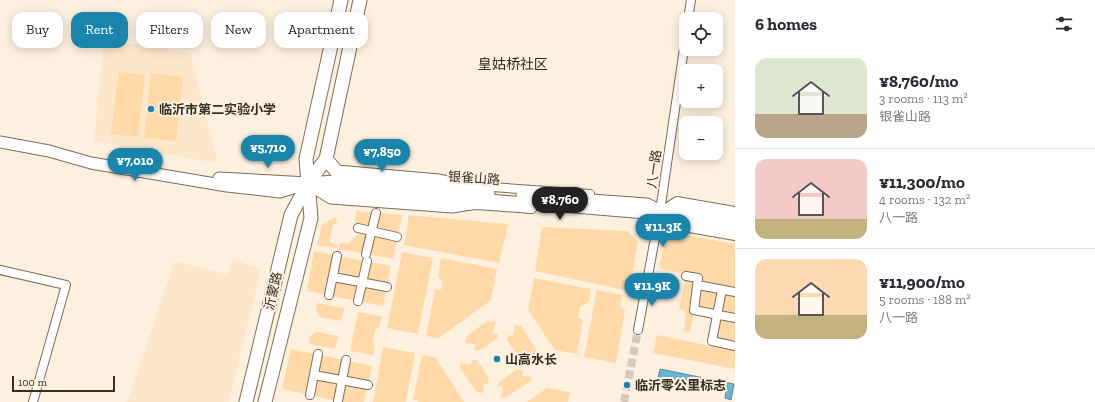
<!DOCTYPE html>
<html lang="en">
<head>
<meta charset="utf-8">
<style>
	:root { --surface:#fff; --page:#f2f2f3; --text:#2b2b33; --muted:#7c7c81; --line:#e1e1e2; --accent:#1984ac }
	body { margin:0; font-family:"Zilla Slab","Noto Sans SC",serif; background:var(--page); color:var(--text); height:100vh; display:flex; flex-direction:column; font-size:15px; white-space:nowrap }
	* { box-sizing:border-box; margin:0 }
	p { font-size:13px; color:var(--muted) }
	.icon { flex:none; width:22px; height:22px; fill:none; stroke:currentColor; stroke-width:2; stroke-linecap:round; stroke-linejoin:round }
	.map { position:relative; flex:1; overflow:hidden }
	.details { display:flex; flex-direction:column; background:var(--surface); width:360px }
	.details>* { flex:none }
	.guide { position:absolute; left:12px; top:12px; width:380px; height:36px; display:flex; gap:8px }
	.controls { position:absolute; left:679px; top:12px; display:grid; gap:8px }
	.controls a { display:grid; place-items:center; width:44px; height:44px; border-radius:8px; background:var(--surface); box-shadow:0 2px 10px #0003; font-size:20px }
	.scale { position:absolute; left:12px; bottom:10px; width:103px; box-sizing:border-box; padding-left:4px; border:2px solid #342e25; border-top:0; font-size:11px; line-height:14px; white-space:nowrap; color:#342e25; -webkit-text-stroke:3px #fef0df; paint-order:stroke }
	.price { position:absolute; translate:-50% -34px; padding:0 9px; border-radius:14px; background:var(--accent); color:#fff; font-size:13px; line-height:26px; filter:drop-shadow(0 1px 2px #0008) }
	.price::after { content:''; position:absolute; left:50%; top:24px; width:12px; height:9px; margin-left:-6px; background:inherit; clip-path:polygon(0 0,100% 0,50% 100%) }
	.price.selected { background:#222; color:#fff }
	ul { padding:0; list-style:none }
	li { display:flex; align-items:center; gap:12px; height:100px; padding:0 20px }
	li+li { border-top:1px solid var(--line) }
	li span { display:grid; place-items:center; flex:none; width:112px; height:80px; border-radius:12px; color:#555 }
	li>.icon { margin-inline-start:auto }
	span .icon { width:48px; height:48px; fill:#fffc; stroke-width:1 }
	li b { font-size:17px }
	h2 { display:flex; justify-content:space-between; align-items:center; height:48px; padding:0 20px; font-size:17px }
	.chip { padding:0 14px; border-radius:12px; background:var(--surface); box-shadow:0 2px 10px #0003; font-size:14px; line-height:36px }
	.chip.selected { background:var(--accent); color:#fff }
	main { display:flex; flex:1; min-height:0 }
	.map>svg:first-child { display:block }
	.built { fill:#fde7cb }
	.green { fill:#ffd9a7 }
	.water { fill:#69b3d6; stroke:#598ba1 }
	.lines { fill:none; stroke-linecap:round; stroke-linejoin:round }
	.street-tunnel { stroke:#d6c9ba; stroke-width:8; stroke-dasharray:8 4; stroke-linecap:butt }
	.street-casing { stroke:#7c6d5a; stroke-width:10 }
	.secondary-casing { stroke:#7c6d5a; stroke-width:13 }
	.primary-casing { stroke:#7c6d5a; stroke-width:15 }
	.street { stroke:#fff; stroke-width:8 }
	.secondary { stroke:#fff; stroke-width:11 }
	.primary { stroke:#fff; stroke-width:13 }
	.poi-dot { fill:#1984ac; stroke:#fef0df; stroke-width:1.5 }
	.labels { text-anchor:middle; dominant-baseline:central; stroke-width:4; stroke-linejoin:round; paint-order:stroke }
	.poi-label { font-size:13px; font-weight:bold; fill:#342e25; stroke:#fef0df; text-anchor:start }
	.street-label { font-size:13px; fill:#342e25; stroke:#fef0df }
	.neighbourhood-label { font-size:14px; fill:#342716; stroke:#fef0df }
</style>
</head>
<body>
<main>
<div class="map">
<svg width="735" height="402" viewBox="0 0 735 402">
	<rect width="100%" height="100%" fill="#fef0df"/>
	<path class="built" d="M 104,39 L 190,53 L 210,132 L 216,155 L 216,163 L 94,141 Z
		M 232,259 L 261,269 L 229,402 L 127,402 L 175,261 L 228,275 Z"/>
	<path class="green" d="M 119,72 L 145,75 L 138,137 L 111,134 Z
		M 151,73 L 183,77 L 176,141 L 144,138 Z
		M 356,211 L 402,215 L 393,259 L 339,249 L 340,243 L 349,243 L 357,235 L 358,228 L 355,221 Z
		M 409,215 L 508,224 L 499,263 L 404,245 Z
		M 335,217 L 338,222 L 333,225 L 329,242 L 338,245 L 337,248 L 317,245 L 322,225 Z
		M 542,227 L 627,231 L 638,242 L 629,291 L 535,271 Z
		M 685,235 L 735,244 L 735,369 L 653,353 L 657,335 L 711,346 L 717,314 L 694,310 L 690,332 L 684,331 L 686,314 L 683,310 L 679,309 L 686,274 L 659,268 C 664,247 662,240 685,235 Z
		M 314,251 L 391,266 L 383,306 L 307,291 Z
		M 402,252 L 433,258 L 418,334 L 387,328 Z
		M 441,258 L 497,269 L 491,300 L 439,338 L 426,336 L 435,289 L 441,290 L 442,281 L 438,277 Z
		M 534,278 L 591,289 L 589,302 L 580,307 L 578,318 L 583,320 L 577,354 L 555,350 L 528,310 Z
		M 597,290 L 622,295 L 620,306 L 625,310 L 616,363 L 584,357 Z
		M 317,303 L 344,308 L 341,321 L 320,317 L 316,311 Z
		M 358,312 L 381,316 C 381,319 381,323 379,326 C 377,329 375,329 374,333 C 372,342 376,345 374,355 L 350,351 Z
		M 487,321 L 496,322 L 493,333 L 498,334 L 497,339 L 480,350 L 474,350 L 475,344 L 465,343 L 467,336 Z
		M 515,325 L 521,326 L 537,351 L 536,356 L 526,355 L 525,360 L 520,359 L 507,340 L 508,335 L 513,336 Z
		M 316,332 L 338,336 L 335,349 L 309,344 L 310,336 Z
		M 383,347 L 415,353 L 406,402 L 373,402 Z
		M 291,349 L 372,366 L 364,402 L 342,402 L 282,389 Z
		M 422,355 L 435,357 L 464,402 L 418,402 L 418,401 L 413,400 Z
		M 472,360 L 477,360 L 489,379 L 488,384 L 484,384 L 483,393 L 477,392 L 460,368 L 461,363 L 471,365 Z
		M 517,369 L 523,370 L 522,376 L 531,377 L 531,381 L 506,397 L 501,397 L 503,387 L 498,386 L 499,382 Z
		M 547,388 L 570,392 L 568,402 L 527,402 Z"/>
	<path class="water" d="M 660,369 L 734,384 L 731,400 L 725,398 L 726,391 L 658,378 Z"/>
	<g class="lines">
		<path class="street-tunnel" d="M 624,402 L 638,330"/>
		<defs>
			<path id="street" d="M 688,19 L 691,0
				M 450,184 L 590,194
				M 465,206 L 477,205 L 532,209
				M 663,210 L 677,201 L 735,211
				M 663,214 L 672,225 L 735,236
				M 358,228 L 397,237
				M 366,254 L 376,213
				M 0,270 L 66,285 L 33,402
				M 686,276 L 698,278 L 694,310 L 735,318
				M 333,277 L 387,287
				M 698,285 L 735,292
				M 722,290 L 712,341 L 735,346
				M 329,295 L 337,256
				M 358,301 L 367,261
				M 638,330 L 660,211 L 686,35
				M 314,375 L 368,385
				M 310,395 L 318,354
				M 338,401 L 346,360"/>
			<path id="secondary" d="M 0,142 L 49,151 L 91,163 L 227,186 L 280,192 L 308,183 L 333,190 L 489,200 L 646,213 L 676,209 L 735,219
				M 219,178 L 308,183 L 335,181 L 489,193
				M 318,190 L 331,198 L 452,207 L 470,204
				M 522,195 L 647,204 L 674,218 L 735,228"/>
			<path id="primary" d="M 326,159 L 337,172 L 439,181 L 449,183 L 457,191
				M 246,402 L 291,215 L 308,183 L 326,159 L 360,0
				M 265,402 L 311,218 L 306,159 L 341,0"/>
		</defs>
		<use href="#street" class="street-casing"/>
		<use href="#secondary" class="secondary-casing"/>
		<use href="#primary" class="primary-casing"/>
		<use href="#street" class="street"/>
		<use href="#secondary" class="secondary"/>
		<use href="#primary" class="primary"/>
	</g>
	<g class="poi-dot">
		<circle cx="151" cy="109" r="4"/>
		<circle cx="497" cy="359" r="4"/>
		<circle cx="627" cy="385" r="4"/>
	</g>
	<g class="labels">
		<g class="poi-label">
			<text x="159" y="109">临沂市第二实验小学</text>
			<text x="505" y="359">山高水长</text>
			<text x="635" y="385">临沂零公里标志</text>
		</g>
		<g class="street-label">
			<text transform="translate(654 169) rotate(-82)">八一路</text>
			<text transform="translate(474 178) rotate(4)">银雀山路</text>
			<text transform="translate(273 291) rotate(-77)">沂蒙路</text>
		</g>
		<g class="neighbourhood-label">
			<text x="513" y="64">皇姑桥社区</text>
		</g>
	</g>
</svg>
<div class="controls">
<a><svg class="icon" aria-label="locate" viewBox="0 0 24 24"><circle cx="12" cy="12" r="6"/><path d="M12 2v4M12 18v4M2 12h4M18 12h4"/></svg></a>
<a>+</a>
<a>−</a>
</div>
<div class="scale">100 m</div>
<b class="price" style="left:268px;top:169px">¥5,710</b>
<b class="price" style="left:382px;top:173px">¥7,850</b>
<b class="price" style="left:135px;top:182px">¥7,010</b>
<b class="price selected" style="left:560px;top:221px">¥8,760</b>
<b class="price" style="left:663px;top:248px">¥11.3K</b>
<b class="price" style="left:652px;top:307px">¥11.9K</b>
<div class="guide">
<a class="chip">Buy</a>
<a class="chip selected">Rent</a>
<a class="chip">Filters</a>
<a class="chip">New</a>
<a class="chip">Apartment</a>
</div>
</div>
<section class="details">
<h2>6 homes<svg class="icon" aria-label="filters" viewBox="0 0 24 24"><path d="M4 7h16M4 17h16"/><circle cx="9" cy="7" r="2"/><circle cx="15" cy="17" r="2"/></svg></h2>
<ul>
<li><span style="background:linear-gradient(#dfe7d0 70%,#b9a48a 0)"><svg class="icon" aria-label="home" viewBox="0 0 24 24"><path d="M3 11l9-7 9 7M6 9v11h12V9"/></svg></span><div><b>¥8,760/mo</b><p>3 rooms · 113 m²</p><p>银雀山路</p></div></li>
<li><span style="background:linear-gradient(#f6c9c9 75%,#c2b280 0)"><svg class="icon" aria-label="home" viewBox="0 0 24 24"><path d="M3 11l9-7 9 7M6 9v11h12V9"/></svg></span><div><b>¥11,300/mo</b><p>4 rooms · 132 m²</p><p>八一路</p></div></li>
<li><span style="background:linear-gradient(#ffd9b3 70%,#c2b280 0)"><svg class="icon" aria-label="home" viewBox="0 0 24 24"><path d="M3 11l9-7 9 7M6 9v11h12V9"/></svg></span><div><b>¥11,900/mo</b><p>5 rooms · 188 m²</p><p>八一路</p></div></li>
</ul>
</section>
</main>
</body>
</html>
